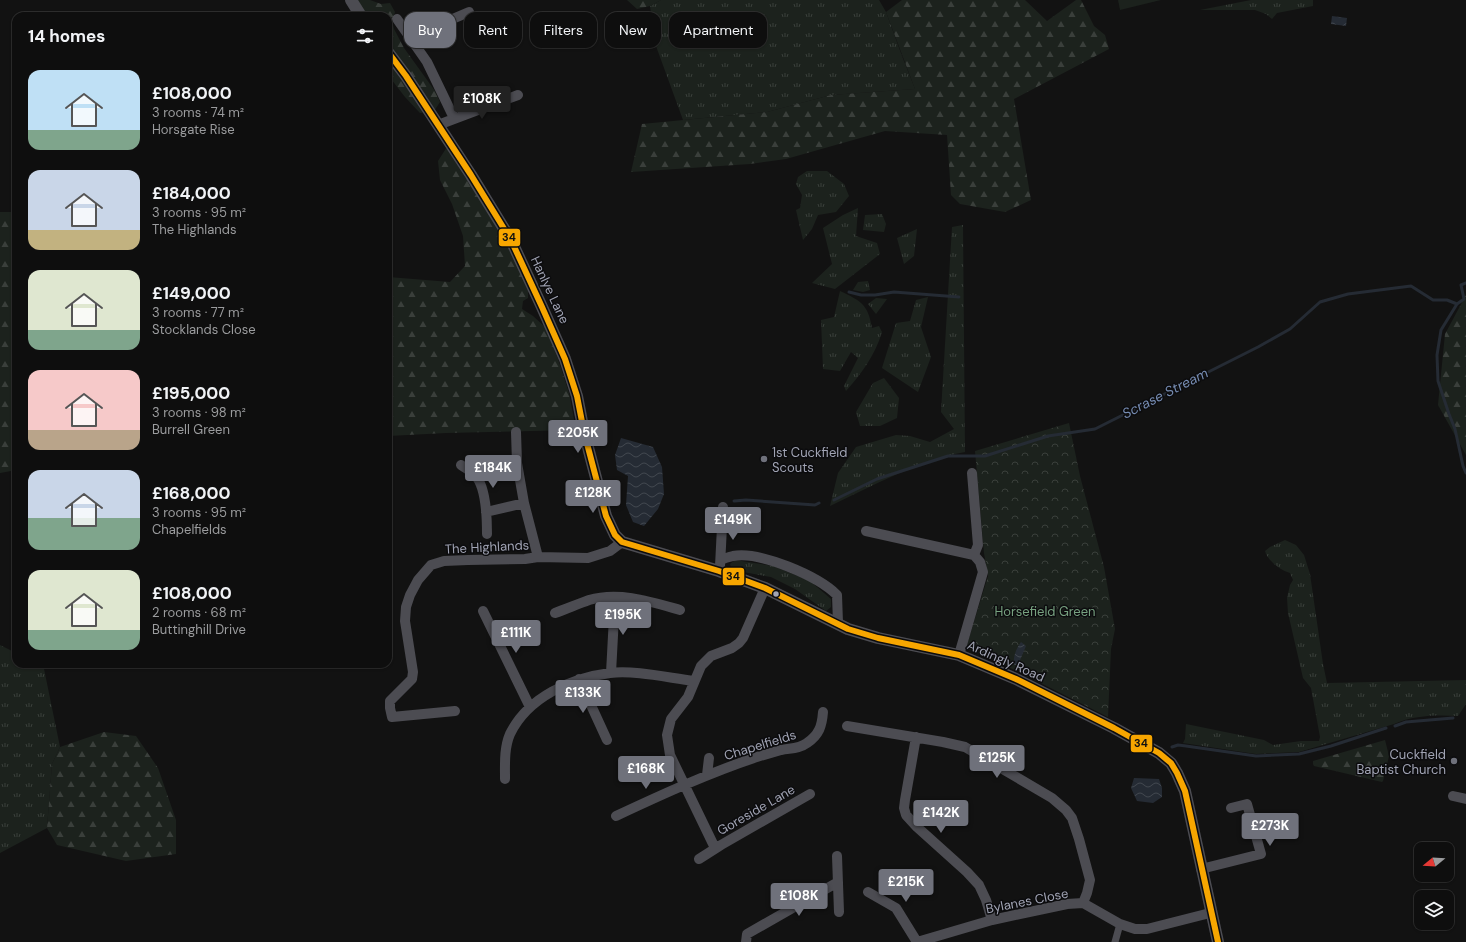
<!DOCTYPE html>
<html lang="en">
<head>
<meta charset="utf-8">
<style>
	:root { --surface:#0e0e0e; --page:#171717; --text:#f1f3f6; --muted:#9b9c9e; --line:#2e2e2e; --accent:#6f717b }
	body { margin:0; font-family:"DM Sans",sans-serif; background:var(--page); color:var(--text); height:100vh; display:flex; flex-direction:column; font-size:15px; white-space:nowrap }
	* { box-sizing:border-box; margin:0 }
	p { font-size:13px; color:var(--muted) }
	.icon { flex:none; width:22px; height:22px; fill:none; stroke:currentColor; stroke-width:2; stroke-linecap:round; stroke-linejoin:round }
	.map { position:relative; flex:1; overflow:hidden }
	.drawer { position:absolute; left:12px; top:12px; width:380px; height:656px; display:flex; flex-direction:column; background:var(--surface); border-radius:12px; box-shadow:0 1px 3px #0004,0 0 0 1px var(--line) }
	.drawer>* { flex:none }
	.banner { position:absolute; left:404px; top:12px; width:380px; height:36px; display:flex; gap:8px }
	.needle { width:26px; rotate:252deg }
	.buttons { position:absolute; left:1414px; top:842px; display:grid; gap:8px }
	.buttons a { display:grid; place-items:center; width:40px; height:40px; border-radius:8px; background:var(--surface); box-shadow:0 1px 3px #0004,0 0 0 1px var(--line); font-size:20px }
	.price { position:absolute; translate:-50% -34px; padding:0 9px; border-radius:4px; background:var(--accent); color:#fff; font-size:13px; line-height:26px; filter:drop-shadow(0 1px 2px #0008) }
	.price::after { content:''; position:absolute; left:50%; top:24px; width:12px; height:9px; margin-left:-6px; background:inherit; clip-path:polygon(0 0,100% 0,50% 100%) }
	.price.current { background:#222; color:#fff }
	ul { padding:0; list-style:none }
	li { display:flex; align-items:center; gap:12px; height:100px; padding:0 16px }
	li span { display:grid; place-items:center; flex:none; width:112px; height:80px; border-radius:12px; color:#555 }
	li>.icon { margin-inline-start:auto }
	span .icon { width:48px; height:48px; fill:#fffc; stroke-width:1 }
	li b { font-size:17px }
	h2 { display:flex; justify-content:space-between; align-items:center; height:48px; padding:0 16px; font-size:17px }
	.pill { padding:0 14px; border-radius:12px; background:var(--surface); box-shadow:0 1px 3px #0004,0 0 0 1px var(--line); font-size:14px; line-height:36px }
	.pill.current { background:var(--accent); color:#fff }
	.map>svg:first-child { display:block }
	.grass { fill:url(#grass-tufts) }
	.forest { fill:url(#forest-firs) }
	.park { fill:url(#park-crowns) }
	.garden { fill:#1c221d }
	.water { fill:url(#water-waves) }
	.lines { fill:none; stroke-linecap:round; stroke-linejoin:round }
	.stream { stroke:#252b34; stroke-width:3 }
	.pedestrian { stroke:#4c4c52; stroke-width:7 }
	.minor { stroke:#4c4c52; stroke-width:10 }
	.tertiary { stroke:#4c4c52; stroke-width:12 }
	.bus-1-casing { stroke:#0c0c0e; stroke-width:9 }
	.bus-1 { stroke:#f7a600; stroke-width:6 }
	.poi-dot { fill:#6f717b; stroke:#0c0c0e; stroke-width:1.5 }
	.bus-dot { fill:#a1a4b4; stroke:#0c0c0e; stroke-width:1.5 }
	.labels { text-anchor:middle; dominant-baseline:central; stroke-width:3; stroke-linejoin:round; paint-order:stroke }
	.street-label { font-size:13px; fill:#a1a4b4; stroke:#0c0c0e }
	.poi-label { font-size:13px; fill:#a1a4b4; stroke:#0c0c0e; text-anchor:start }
	.park-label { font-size:13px; fill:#77a180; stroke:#0c0c0e }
	.water-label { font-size:14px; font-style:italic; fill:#768cb2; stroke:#0c0c0e }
	.line-badge { stroke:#0c0c0e; stroke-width:1.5 }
	.pale-badge-label { font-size:11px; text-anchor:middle; font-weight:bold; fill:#111 }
</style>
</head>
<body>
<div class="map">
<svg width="1466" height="942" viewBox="0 0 1466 942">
	<defs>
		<pattern id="grass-tufts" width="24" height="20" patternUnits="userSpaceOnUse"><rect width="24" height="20" fill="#1c221d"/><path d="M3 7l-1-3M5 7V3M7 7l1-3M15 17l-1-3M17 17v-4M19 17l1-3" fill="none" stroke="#3a3f3b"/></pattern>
		<pattern id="forest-firs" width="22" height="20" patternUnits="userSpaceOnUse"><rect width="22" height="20" fill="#1c221d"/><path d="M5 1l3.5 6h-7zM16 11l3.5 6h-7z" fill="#3a3f3b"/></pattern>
		<pattern id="park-crowns" width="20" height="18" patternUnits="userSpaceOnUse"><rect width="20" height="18" fill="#1c221d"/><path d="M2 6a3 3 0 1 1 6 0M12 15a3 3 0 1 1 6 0" fill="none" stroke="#3a3f3b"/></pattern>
		<pattern id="water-waves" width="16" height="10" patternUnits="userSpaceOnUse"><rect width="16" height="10" fill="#252b34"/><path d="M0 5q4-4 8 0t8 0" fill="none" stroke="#42474f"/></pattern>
	</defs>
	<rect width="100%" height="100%" fill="#121212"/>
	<path class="grass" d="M 661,0 L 879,0 L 886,12 L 902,56 L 915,89 L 831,95 L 767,112 L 683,120 L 656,46 L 650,6 Z
		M 1251,0 L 1313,0 L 1313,6 L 1277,13 L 1272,19 L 1266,14 L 1255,10 L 1200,10 Z
		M 807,171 L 827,171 L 844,184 L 849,196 L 836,212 L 818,215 L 812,229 L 803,240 L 796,210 L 800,208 L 802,195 L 796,184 L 798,177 Z
		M 858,208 L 856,236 L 877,243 L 880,254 L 835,289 L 812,283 L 832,264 L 823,228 L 843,215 Z
		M 882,214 L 886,224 L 884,232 L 863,230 L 865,215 Z
		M 963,225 L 965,452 C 918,461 874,485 830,506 L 838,473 L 856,447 L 896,435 L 910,436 L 930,442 L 954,429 L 941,412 L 952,227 Z
		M 917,229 L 914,256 L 904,264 L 897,238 Z
		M 868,281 L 870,290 L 863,292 L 853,290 L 858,282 Z
		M 840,291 C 861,301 868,304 872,328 L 879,326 L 882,332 C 875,355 862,373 846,391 L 844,386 L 858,358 L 851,352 L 840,371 L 823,369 L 821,320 L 834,317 Z
		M 928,297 L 921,327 L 931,357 L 918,392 L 882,368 L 896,323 L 910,321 L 916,300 Z
		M 876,298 L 887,299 L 876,314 L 868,304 Z
		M 884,378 L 899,398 L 897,418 L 880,426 L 860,426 L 856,412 L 873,383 Z
		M 1285,540 L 1296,545 L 1304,555 L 1310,574 L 1323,664 L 1327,683 L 1466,680 L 1466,704 L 1458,716 C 1437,715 1414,715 1394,724 L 1299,752 L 1256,754 L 1183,743 L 1185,739 L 1186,724 L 1264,740 L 1273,745 L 1301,741 L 1319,741 L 1320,737 L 1311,688 L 1303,678 L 1288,613 L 1287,598 L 1290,585 L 1293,580 L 1290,573 C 1280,570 1268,561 1265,551 L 1270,547 Z
		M 735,560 L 773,566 L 810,581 L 831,599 L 831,607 L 826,611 L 795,589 L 771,577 L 732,570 L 730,564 Z
		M 0,645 L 16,653 L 16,664 L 43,664 L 60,747 L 52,764 L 47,828 L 0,853 Z"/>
	<path class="forest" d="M 356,0 L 370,0 L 381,4 L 390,3 L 395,12 L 392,21 L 394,29 L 404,48 L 435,91 L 440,102 L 434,111 L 420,113 L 405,97 L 388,75 L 388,16 L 366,16 Z
		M 627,0 L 661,0 L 650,6 L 637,9 Z
		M 902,0 L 1025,0 L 1047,21 L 1076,0 L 1081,0 L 1094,26 L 1105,35 L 1109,49 L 1014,99 L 1031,200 L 1005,212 L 960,204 L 951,195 L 947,135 L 885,131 L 786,159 L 750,164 L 631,172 L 642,124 L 767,112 L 831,95 L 915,89 L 886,12 Z
		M 447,147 L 489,211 L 517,265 L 528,291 L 528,298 L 523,301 L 522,309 L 533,316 L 545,327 L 558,359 L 569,393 L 576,430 L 446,433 L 388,436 L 388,277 L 450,282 L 465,266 L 463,236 L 452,204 L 440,180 L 438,161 Z
		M 0,212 L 16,212 L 16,470 L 0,473 Z
		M 1466,295 L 1466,455 L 1438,405 L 1445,334 Z
		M 104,732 L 136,736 L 158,768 L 176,820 L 176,854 L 126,861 L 57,845 L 47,828 L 52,764 L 60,747 Z
		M 1385,740 L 1389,756 L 1383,781 L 1382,782 L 1314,766 L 1313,764 L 1313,761 Z"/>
	<path class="park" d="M 1069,423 L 1080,476 L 1104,567 L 1115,629 L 1111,649 L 1108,717 L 1019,672 L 966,648 L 988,576 L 984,553 L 975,451 Z"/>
	<path class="garden" d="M 1118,0 L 1161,0 L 1120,10 Z"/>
	<path class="water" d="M 1332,16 L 1347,18 L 1346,26 L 1331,24 Z
		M 621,438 L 653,447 L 662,467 L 664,494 L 658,509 L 644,526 L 633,522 L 626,505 L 628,476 L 617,470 L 615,455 Z
		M 1021,642 L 1026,646 L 1018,665 L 1014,665 C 1013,656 1016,649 1021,642 Z
		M 1134,778 L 1159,779 L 1162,788 L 1162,797 L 1153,803 L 1137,801 L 1131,788 Z"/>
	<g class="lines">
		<path class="stream" d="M 849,292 L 861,295 L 875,295 L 894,292 L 959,297
			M 1457,304 L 1441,330 L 1437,355 L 1438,381 L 1449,414 L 1455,429 L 1463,466 L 1466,473
			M 834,500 L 877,479 L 948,456 L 985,456 L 1048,436 L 1095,429 L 1258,347 L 1290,329 L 1320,302 L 1348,294 L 1411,286 L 1433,300 L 1447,300 L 1457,304 L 1464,299 L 1461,285 L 1466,283
			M 734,501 L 746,500 L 815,505 L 819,503
			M 1395,726 L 1406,722 L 1453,718
			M 1172,747 L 1178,745 L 1186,746 L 1256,756 L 1299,754 L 1331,746 L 1386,728"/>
		<path class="pedestrian" d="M 1115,942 L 1120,924"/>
		<path class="minor" d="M 397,19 L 427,62 L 454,118
			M 410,37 L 469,12
			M 438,125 L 518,95
			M 516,432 L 517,463 L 524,503 L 538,557
			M 461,465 C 465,468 470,470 474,474 C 486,485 487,518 487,534
			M 486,512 L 524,503
			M 866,531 L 974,555
			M 721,560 C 725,558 729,557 733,556 C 760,551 818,576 837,595 L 838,623
			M 720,566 L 723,507
			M 483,611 L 530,707
			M 555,613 C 566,609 578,604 589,600 C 619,591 652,602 680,610
			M 959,655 L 983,572 L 980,562 L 974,555 L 978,545 L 972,473
			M 611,673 L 615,598
			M 579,679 L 607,740
			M 455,711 L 392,717 L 390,708 L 390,701 L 412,679 L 413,672 L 405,621 L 406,607 L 410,595 L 418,580 L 431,565 L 444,561 L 468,560 L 525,559 L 538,557 L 588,558 L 610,551 L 622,542
			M 847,726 L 943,742 L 965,747 L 1052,798 L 1066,810 L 1072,818 L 1079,839 L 1090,880 L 1087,893 L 1083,903
			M 916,737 L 905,800 L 904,808 L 906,815 L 917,827 L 967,872 L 979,885 L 986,900 L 992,920
			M 707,775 L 709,758
			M 505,779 C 505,764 504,748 510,734 C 528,697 571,678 610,673 C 635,670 669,678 694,681
			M 1453,796 L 1466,799
			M 616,816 C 663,794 711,772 760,756 C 767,754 774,752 781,750 C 791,748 799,749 807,743 C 819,735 822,726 823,712
			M 715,848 L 670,755 L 667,735 L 671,719 L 688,697 L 701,666 L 711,656 L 732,648 L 739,643 L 743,638 L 765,588
			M 837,856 L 839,912
			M 699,859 L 721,845 L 810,794
			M 1201,869 L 1261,854 L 1247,804 L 1231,808
			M 868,892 L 896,908 L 917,942
			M 746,942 L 747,934 L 838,882
			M 917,942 L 992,920 L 1067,904 L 1083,903 L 1120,924 L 1135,929 L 1147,929 L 1210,913"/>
		<path class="tertiary" d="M 351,0 L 361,16
			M 388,52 L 406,76 L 471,175 L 511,240 L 542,307 L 565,359 L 577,396 L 584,432 L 606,516 L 615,535 L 622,542 L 719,571 L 765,588 L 848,629 L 878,638 L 959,655 L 1016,679 L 1114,728 L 1159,753 L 1171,763 L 1177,773 L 1185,791 L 1218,942"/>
		<defs>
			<path id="bus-1" d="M 388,52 L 406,76 L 471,175 L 511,240 L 542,307 L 565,359 L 577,396 L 584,432 L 606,516 L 615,535 L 622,542 L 719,571 L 765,588 L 848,629 L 878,638 L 959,655 L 1016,679 L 1114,728 L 1159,753 L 1171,763 L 1177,773 L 1185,791 L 1218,942"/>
		</defs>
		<use href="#bus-1" class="bus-1-casing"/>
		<use href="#bus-1" class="bus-1"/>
	</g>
	<g class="poi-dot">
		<circle cx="764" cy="459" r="4"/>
		<circle cx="1454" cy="761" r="4"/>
	</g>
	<circle class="bus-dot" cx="776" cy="594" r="3.5"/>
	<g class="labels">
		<g class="street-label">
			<text transform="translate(550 290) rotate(65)">Hanlye Lane</text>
			<text transform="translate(487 547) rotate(-3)">The Highlands</text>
			<text transform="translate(1006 661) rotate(24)">Ardingly Road</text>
			<text transform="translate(760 745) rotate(-17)">Chapelfields</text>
			<text transform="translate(756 810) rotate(-30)">Goreside Lane</text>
			<text transform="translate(1027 901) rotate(-11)">Bylanes Close</text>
		</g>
		<g class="poi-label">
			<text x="772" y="452">1st Cuckfield<tspan x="772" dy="15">Scouts</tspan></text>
			<text x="1446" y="754" text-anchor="end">Cuckfield<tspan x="1446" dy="15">Baptist Church</tspan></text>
		</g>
		<g class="park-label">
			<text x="1045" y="611">Horsefield Green</text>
		</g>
		<g class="water-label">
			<text transform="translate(1165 393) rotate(-27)">Scrase Stream</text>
		</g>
	</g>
	<g class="line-badge">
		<rect x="498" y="228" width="23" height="19" rx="4" fill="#f7a600"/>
		<rect x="722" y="567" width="23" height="19" rx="4" fill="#f7a600"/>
		<rect x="1130" y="734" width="23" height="19" rx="4" fill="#f7a600"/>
	</g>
	<g class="pale-badge-label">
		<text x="509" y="241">34</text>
		<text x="733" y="580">34</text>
		<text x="1141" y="747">34</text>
	</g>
</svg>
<div class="buttons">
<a><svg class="needle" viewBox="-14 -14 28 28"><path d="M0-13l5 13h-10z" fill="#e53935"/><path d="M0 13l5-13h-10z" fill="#9b9c9e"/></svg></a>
<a><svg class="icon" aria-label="layers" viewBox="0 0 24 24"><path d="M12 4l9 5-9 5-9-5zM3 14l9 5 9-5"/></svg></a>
</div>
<b class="price current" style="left:482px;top:120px">£108K</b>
<b class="price" style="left:578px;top:454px">£205K</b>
<b class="price" style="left:493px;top:489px">£184K</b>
<b class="price" style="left:593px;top:514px">£128K</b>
<b class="price" style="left:733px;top:541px">£149K</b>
<b class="price" style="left:623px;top:636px">£195K</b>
<b class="price" style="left:516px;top:654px">£111K</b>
<b class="price" style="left:583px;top:714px">£133K</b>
<b class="price" style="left:997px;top:779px">£125K</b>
<b class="price" style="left:646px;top:790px">£168K</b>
<b class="price" style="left:941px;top:834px">£142K</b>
<b class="price" style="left:1270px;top:847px">£273K</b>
<b class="price" style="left:906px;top:903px">£215K</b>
<b class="price" style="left:799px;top:917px">£108K</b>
<div class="banner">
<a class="pill current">Buy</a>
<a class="pill">Rent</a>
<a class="pill">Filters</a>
<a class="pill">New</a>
<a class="pill">Apartment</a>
</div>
<section class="drawer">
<h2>14 homes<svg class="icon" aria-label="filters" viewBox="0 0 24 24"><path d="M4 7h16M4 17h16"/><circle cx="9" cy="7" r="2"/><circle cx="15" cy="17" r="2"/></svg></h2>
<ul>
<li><span style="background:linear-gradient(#bfe0f5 75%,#7fa58c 0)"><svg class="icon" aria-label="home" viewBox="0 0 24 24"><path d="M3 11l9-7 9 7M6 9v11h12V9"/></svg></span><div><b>£108,000</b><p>3 rooms · 74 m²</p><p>Horsgate Rise</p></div></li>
<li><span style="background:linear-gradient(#c9d6e8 75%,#c2b280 0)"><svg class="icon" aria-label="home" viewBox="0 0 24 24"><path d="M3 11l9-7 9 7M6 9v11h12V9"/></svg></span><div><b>£184,000</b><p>3 rooms · 95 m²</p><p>The Highlands</p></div></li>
<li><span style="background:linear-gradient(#dfe7d0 75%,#7fa58c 0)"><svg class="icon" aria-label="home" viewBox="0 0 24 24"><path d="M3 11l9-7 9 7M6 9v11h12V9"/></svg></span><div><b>£149,000</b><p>3 rooms · 77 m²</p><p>Stocklands Close</p></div></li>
<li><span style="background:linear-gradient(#f6c9c9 75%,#b9a48a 0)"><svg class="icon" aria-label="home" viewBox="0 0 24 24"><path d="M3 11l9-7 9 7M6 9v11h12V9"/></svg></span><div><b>£195,000</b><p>3 rooms · 98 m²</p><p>Burrell Green</p></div></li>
<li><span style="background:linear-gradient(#c9d6e8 60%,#7fa58c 0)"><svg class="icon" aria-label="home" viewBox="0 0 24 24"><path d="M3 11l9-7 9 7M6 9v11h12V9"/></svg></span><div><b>£168,000</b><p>3 rooms · 95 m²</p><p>Chapelfields</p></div></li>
<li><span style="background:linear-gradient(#dfe7d0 75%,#7fa58c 0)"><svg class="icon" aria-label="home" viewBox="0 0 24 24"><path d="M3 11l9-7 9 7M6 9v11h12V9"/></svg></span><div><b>£108,000</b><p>2 rooms · 68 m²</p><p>Buttinghill Drive</p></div></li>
</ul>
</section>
</div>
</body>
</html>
